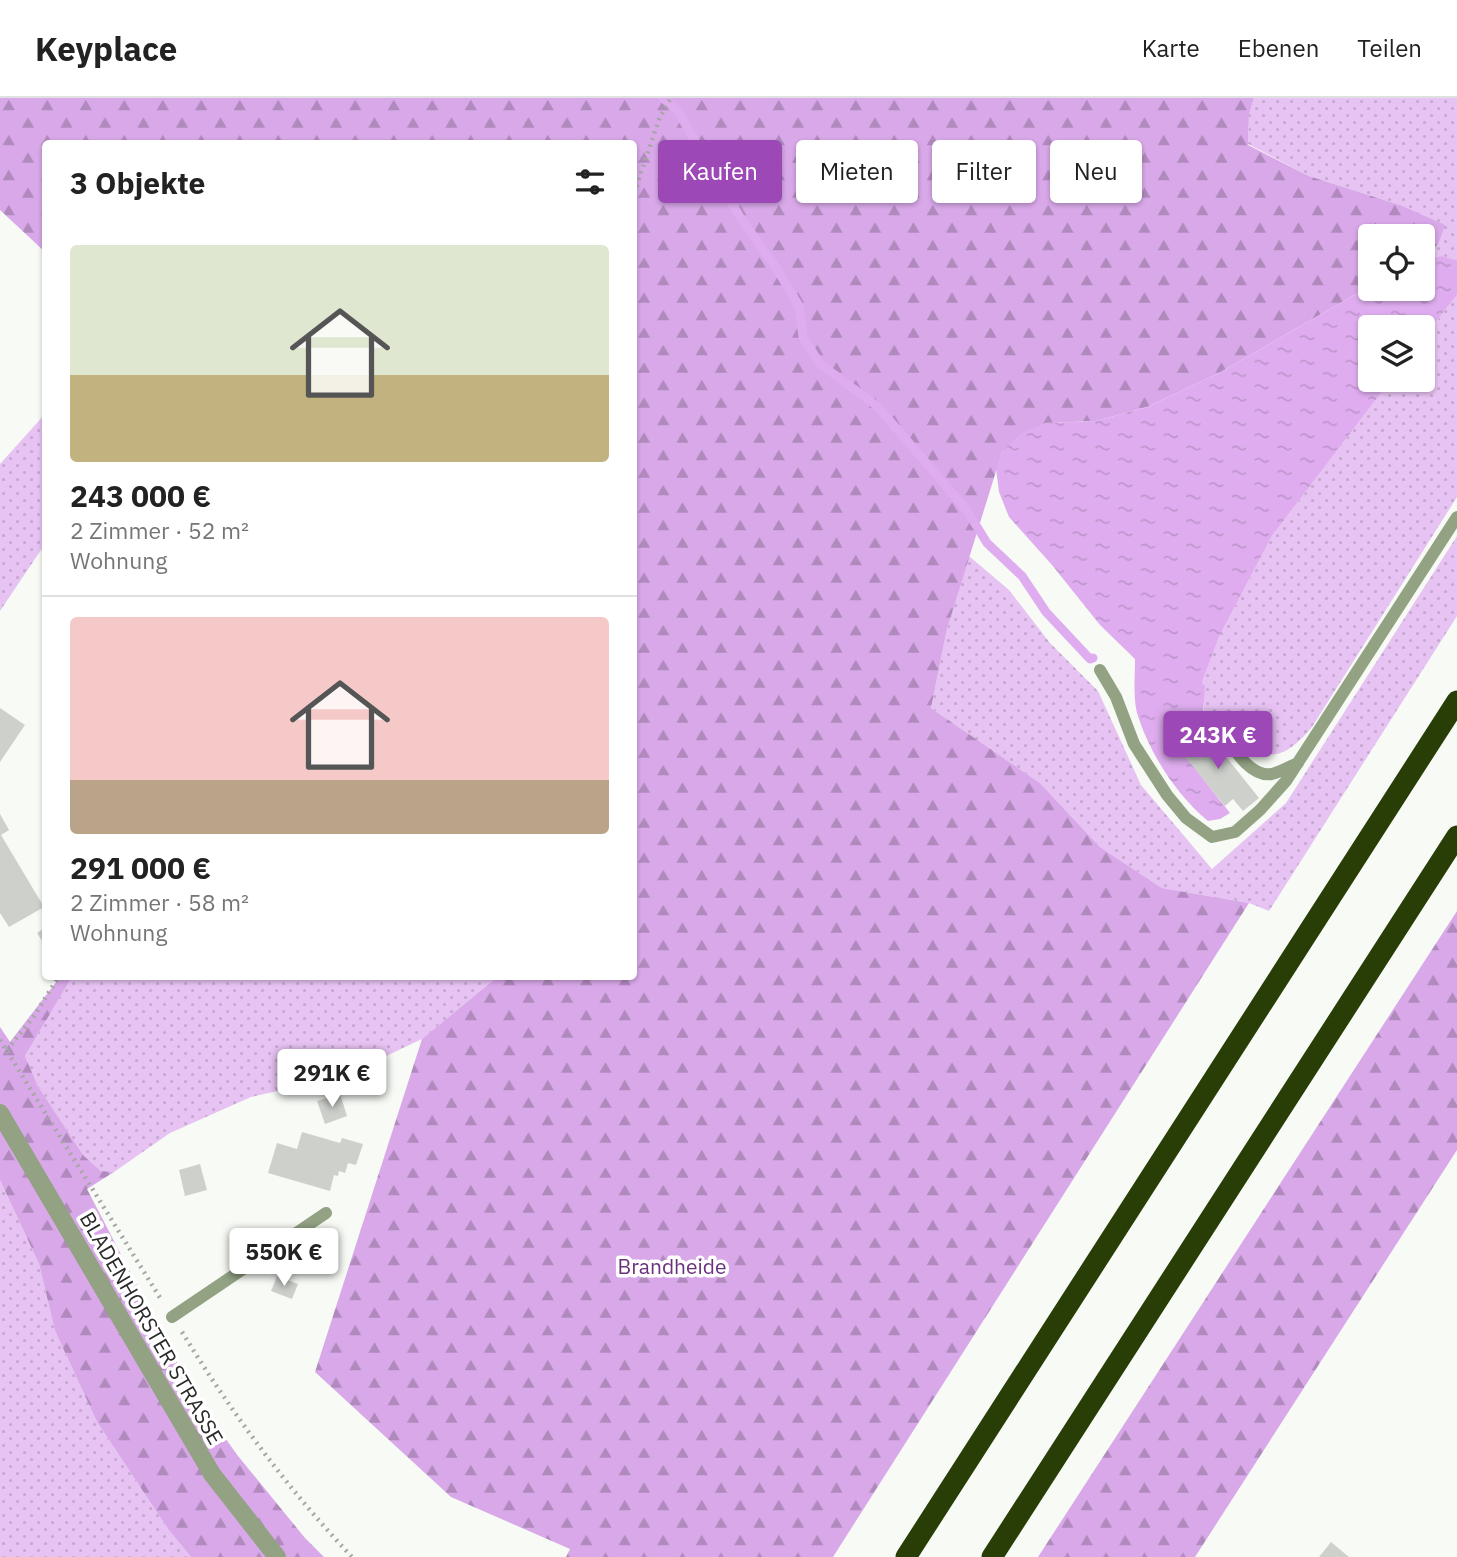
<!DOCTYPE html>
<html lang="de">
<head>
<meta charset="utf-8">
<style>
	:root { --surface:#fff; --page:#f6f6f6; --text:#222; --muted:#767676; --line:#e0e0e0; --accent:#9c48b6 }
	body { margin:0; font-family:"IBM Plex Sans",sans-serif; background:var(--page); color:var(--text); height:100vh; display:flex; flex-direction:column; font-size:26px; white-space:nowrap }
	* { box-sizing:border-box; margin:0 }
	p { font-size:23px; color:var(--muted) }
	.icon { flex:none; width:38px; height:38px; fill:none; stroke:currentColor; stroke-width:2; stroke-linecap:round; stroke-linejoin:round }
	.map { position:relative; flex:1; overflow:hidden }
	.drawer { position:absolute; left:42px; top:42px; width:595px; height:840px; display:flex; flex-direction:column; background:var(--surface); border-radius:7px; box-shadow:0 2px 5px #0004 }
	.drawer>* { flex:none }
	.banner { position:absolute; left:658px; top:42px; width:665px; height:63px; display:flex; gap:14px }
	.buttons { position:absolute; left:1358px; top:126px; display:grid; gap:14px }
	.buttons a { display:grid; place-items:center; width:77px; height:77px; border-radius:7px; background:var(--surface); box-shadow:0 2px 5px #0004; font-size:35px }
	.price { position:absolute; translate:-50% -60px; padding:0 16px; border-radius:7px; background:#fff; color:#222; font-size:23px; line-height:46px; filter:drop-shadow(0 2px 4px #0008) }
	.price::after { content:''; position:absolute; left:50%; top:42px; width:21px; height:16px; margin-left:-10px; background:inherit; clip-path:polygon(0 0,100% 0,50% 100%) }
	.price.active { background:var(--accent); color:#fff }
	ul { padding:0; list-style:none }
	li { display:grid; align-content:center; gap:14px; height:371px; padding:0 28px }
	li+li { border-top:2px solid var(--line) }
	li span { display:grid; place-items:center; height:217px; border-radius:7px; color:#555 }
	li>.icon { margin-inline-start:auto }
	span .icon { width:126px; height:126px; fill:#fffc; stroke-width:1 }
	li b { font-size:30px }
	h2 { display:flex; justify-content:space-between; align-items:center; height:84px; padding:0 28px; font-size:30px }
	.chip { padding:0 24px; border-radius:7px; background:var(--surface); box-shadow:0 2px 5px #0004; font-size:24px; line-height:63px }
	.chip.active { background:var(--accent); color:#fff }
	header { display:flex; align-items:center; gap:42px; box-sizing:border-box; height:98px; padding:0 35px; background:var(--surface); border-bottom:2px solid var(--line) }
	header strong { font-size:33px }
	nav { display:flex; gap:38px; margin-inline-start:auto; font-size:24px }
	.map>svg:first-child { display:block }
	.grass { fill:url(#grass-dots) }
	.forest { fill:url(#forest-firs) }
	.water { fill:url(#water-ripples) }
	.lines { fill:none; stroke-linecap:round; stroke-linejoin:round }
	.stream { stroke:#dfadef; stroke-width:9 }
	.building { fill:#ced0cc }
	.path { stroke:#a5a7a4; stroke-width:4.5; stroke-dasharray:2 5; stroke-linecap:butt }
	.lane { stroke:#92a283; stroke-width:12 }
	.street { stroke:#92a283; stroke-width:18 }
	.highway { stroke:#283e06; stroke-width:21 }
	.labels { text-anchor:middle; dominant-baseline:central; stroke-width:7; stroke-linejoin:round; paint-order:stroke }
	.park-label { font-size:21px; fill:#6b317d; stroke:#fff }
	.street-label { font-size:21px; fill:#292a29; stroke:#fff }
</style>
</head>
<body>
<header>
<strong>Keyplace</strong>
<nav><a>Karte</a><a>Ebenen</a><a>Teilen</a></nav>
</header>
<div class="map">
<svg width="1457" height="1459" viewBox="0 0 1457 1459">
	<defs>
		<pattern id="grass-dots" width="8" height="8" patternUnits="userSpaceOnUse" patternTransform="scale(1.75)"><rect width="8" height="8" fill="#e7c3f3"/><path d="M2 2h.1M6 6h.1" fill="none" stroke="#c6a8d0" stroke-width="1.8" stroke-linecap="round"/></pattern>
		<pattern id="forest-firs" width="22" height="20" patternUnits="userSpaceOnUse" patternTransform="scale(1.75)"><rect width="22" height="20" fill="#d9a8e9"/><path d="M5 1l3.5 6h-7zM16 11l3.5 6h-7z" fill="#b089bd"/></pattern>
		<pattern id="water-ripples" width="26" height="14" patternUnits="userSpaceOnUse" patternTransform="scale(1.75)"><rect width="26" height="14" fill="#dfadef"/><path d="M2 4q2-2 4 0t4 0M15 11q2-2 4 0t4 0" fill="none" stroke="#bf95cd"/></pattern>
	</defs>
	<rect width="100%" height="100%" fill="#f7faf5"/>
	<path class="grass" d="M 1254,0 L 1457,0 L 1457,162 L 1442,158 L 1423,160 L 1423,157 L 1438,147 L 1400,107 L 1309,78 L 1248,46 L 1249,17 Z
		M 1457,197 L 1457,399 L 1312,629 C 1273,676 1255,657 1226,613 L 1208,625 C 1200,612 1208,599 1200,586 L 1219,539 L 1272,438 L 1391,282 L 1423,282 L 1423,240 Z
		M 45,316 L 45,446 L 0,513 L 0,366 Z
		M 1457,438 L 1457,518 L 1269,813 L 1249,805 L 1162,790 L 1100,749 L 1040,685 L 931,610 L 947,531 L 969,458 L 1009,492 L 1050,545 L 1098,593 L 1141,687 L 1212,771 L 1286,705 Z
		M 72,879 L 497,879 L 422,941 L 359,971 L 305,987 L 251,999 L 170,1035 L 114,1074 L 101,1073 L 84,1058 L 38,988 L 25,958 Z
		M 0,1082 L 39,1166 L 55,1233 L 97,1324 L 168,1431 L 191,1459 L 0,1459 Z"/>
	<path class="forest" d="M 0,0 L 1254,0 L 1249,17 L 1248,47 L 1309,78 L 1400,107 L 1445,127 L 1438,147 L 1423,157 L 1423,138 L 1370,138 L 1370,188 L 1219,275 L 1147,309 L 1096,323 L 1045,325 L 1002,354 L 947,531 L 931,610 L 1040,685 L 1100,749 L 1162,790 L 1249,805 L 833,1459 L 566,1459 L 570,1451 L 451,1399 L 315,1274 L 422,941 L 497,879 L 634,878 L 634,46 L 46,46 L 45,154 L 0,112 Z
		M 1457,813 L 1457,1052 L 1195,1459 L 1038,1459 Z
		M 60,879 L 72,879 L 25,958 L 38,988 L 84,1058 L 101,1073 L 114,1074 L 87,1091 L 193,1295 L 238,1358 L 305,1440 L 324,1459 L 191,1459 L 168,1431 L 97,1324 L 55,1233 L 39,1166 L 0,1082 L 0,929 L 10,944 Z"/>
	<path class="water" d="M 1442,158 L 1457,162 L 1457,197 L 1423,240 L 1423,229 L 1370,229 L 1370,282 L 1391,282 L 1272,438 L 1219,539 L 1201,586 L 1205,587 L 1203,617 L 1208,625 L 1179,650 L 1230,715 L 1220,721 L 1208,723 C 1176,697 1149,654 1137,615 C 1133,599 1135,578 1135,561 L 1100,527 L 1052,467 L 1009,419 L 999,394 L 996,371 L 1002,354 L 1020,336 L 1045,325 L 1096,323 L 1147,309 L 1219,275 L 1370,188 L 1370,191 L 1423,191 L 1423,160 Z"/>
	<g class="lines">
		<path class="stream" d="M 663,0 L 677,12 L 740,119 L 777,171 L 799,208 L 803,239 L 820,266 L 877,308 L 966,411 L 987,445 L 1022,478 L 1046,514 L 1090,561 L 1093,560"/>
	</g>
	<path class="building" d="M 0,610 L 25,627 L 0,664 Z
		M 1203,630 L 1259,700 L 1243,713 L 1233,701 L 1225,708 L 1178,650 Z
		M 0,716 L 9,732 L 1,737 L 44,809 L 9,829 L 0,815 Z
		M 46,829 L 46,849 L 37,835 Z
		M 340,996 L 347,1018 L 325,1026 L 317,1003 Z
		M 302,1034 L 340,1045 L 342,1040 L 363,1046 L 356,1067 L 348,1065 L 345,1075 L 339,1073 L 338,1078 L 334,1077 L 330,1093 L 268,1075 L 277,1045 L 297,1051 Z
		M 200,1066 L 207,1092 L 185,1098 L 179,1072 Z
		M 277,1178 L 298,1186 L 292,1201 L 271,1193 Z
		M 1331,1444 L 1349,1459 L 1319,1459 Z"/>
	<g class="lines">
		<path class="path" d="M 634,95 L 660,19 L 671,0
			M 0,942 L 162,1203
			M 7,952 L 34,918 L 59,878
			M 182,1234 C 231,1314 287,1390 352,1459"/>
		<path class="lane" d="M 1100,572 L 1116,599 L 1134,646 L 1167,697 L 1186,720 L 1212,739 L 1235,734 L 1260,712 L 1286,683 L 1457,419
			M 1219,630 C 1231,646 1249,680 1272,676 C 1281,674 1290,668 1298,665
			M 172,1219 L 326,1115"/>
		<path class="street" d="M 0,1015 L 212,1376 L 277,1459"/>
		<path class="highway" d="M 906,1459 L 1457,603
			M 992,1459 L 1457,738"/>
	</g>
	<g class="labels">
		<g class="park-label">
			<text x="672" y="1168">Brandheide</text>
		</g>
		<g class="street-label">
			<text transform="translate(152 1230) rotate(60)">BLADENHORSTER STRASSE</text>
		</g>
	</g>
</svg>
<div class="buttons">
<a><svg class="icon" aria-label="locate" viewBox="0 0 24 24"><circle cx="12" cy="12" r="6"/><path d="M12 2v4M12 18v4M2 12h4M18 12h4"/></svg></a>
<a><svg class="icon" aria-label="layers" viewBox="0 0 24 24"><path d="M12 4l9 5-9 5-9-5zM3 14l9 5 9-5"/></svg></a>
</div>
<b class="price active" style="left:1218px;top:673px">243K €</b>
<b class="price" style="left:332px;top:1011px">291K €</b>
<b class="price" style="left:284px;top:1190px">550K €</b>
<div class="banner">
<a class="chip active">Kaufen</a>
<a class="chip">Mieten</a>
<a class="chip">Filter</a>
<a class="chip">Neu</a>
</div>
<section class="drawer">
<h2>3 Objekte<svg class="icon" aria-label="filters" viewBox="0 0 24 24"><path d="M4 7h16M4 17h16"/><circle cx="9" cy="7" r="2"/><circle cx="15" cy="17" r="2"/></svg></h2>
<ul>
<li><span style="background:linear-gradient(#dfe7d0 60%,#c2b280 0)"><svg class="icon" aria-label="home" viewBox="0 0 24 24"><path d="M3 11l9-7 9 7M6 9v11h12V9"/></svg></span><div><b>243 000 €</b><p>2 Zimmer · 52 m²</p><p>Wohnung</p></div></li>
<li><span style="background:linear-gradient(#f6c9c9 75%,#b9a48a 0)"><svg class="icon" aria-label="home" viewBox="0 0 24 24"><path d="M3 11l9-7 9 7M6 9v11h12V9"/></svg></span><div><b>291 000 €</b><p>2 Zimmer · 58 m²</p><p>Wohnung</p></div></li>
</ul>
</section>
</div>
</body>
</html>
